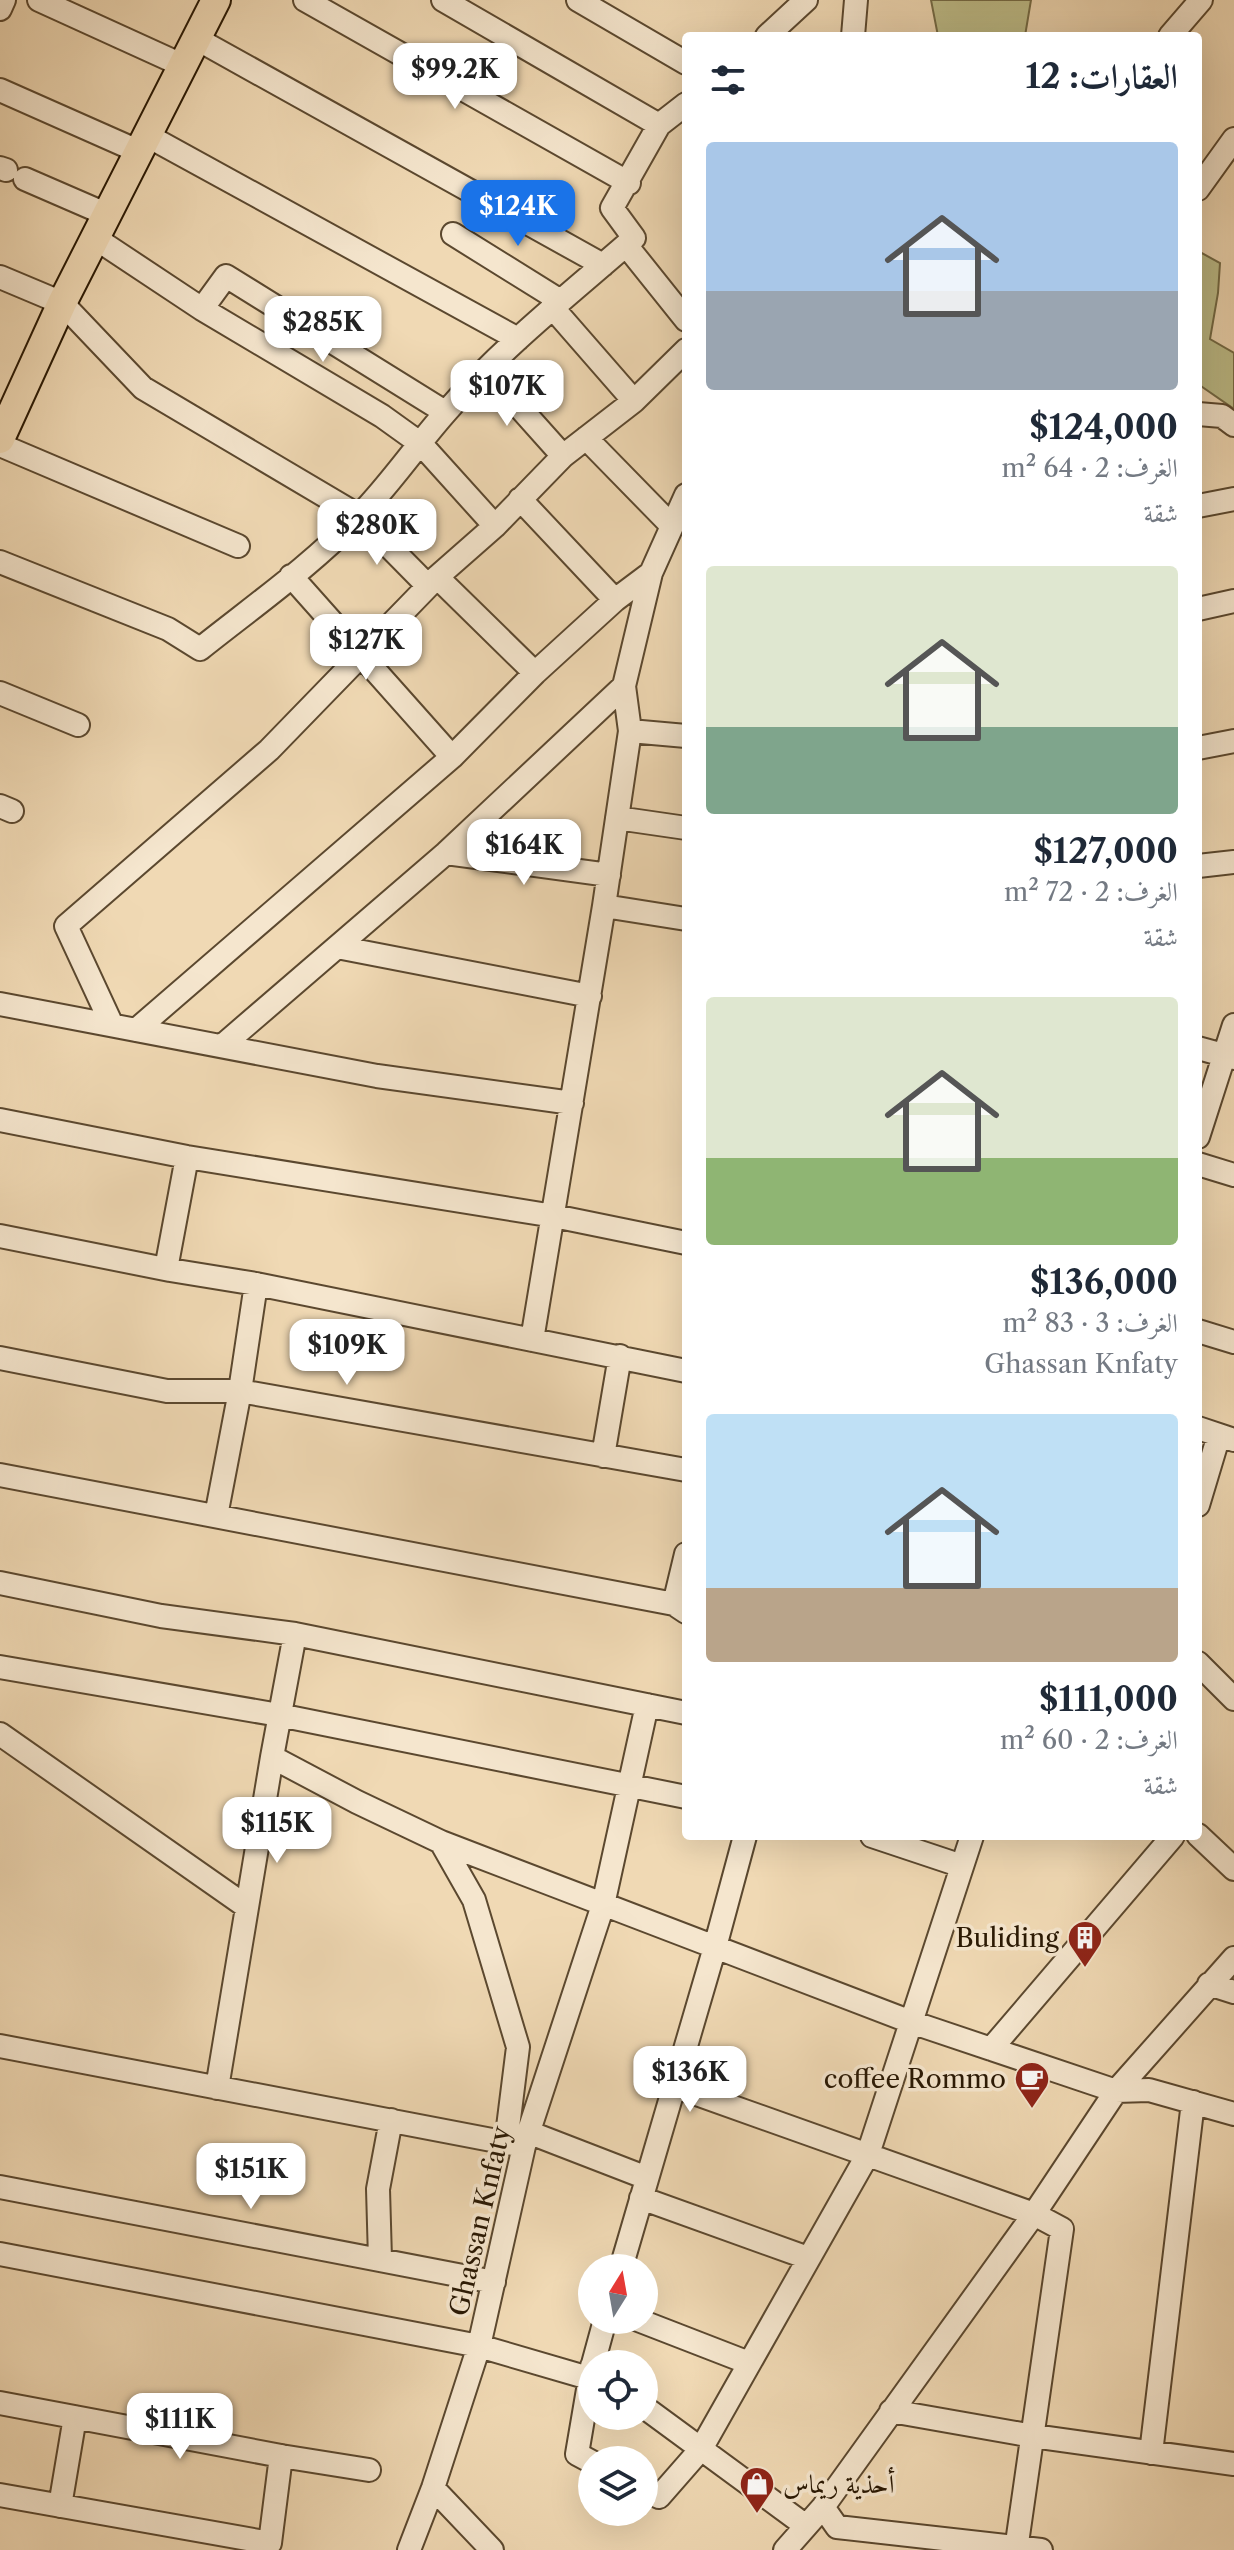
<!DOCTYPE html>
<html lang="ar">
<head>
<meta charset="utf-8">
<style>
	:root { --surface:#fff; --page:#f2f2f3; --text:#1f2937; --muted:#747a83; --accent:#1a73e8 }
	body { margin:0; font-family:"Libre Caslon Text",Amiri,serif; background:var(--page); color:var(--text); direction:rtl; height:100vh; display:flex; flex-direction:column; font-size:30px; white-space:nowrap }
	* { box-sizing:border-box; margin:0 }
	p { font-size:26px; color:var(--muted) }
	.icon { flex:none; width:44px; height:44px; fill:none; stroke:currentColor; stroke-width:2; stroke-linecap:round; stroke-linejoin:round }
	.map { position:relative; flex:1; overflow:hidden; direction:ltr }
	.panel { position:absolute; left:682px; top:32px; width:520px; height:1808px; display:flex; flex-direction:column; background:var(--surface); border-radius:8px; box-shadow:0 8px 32px #0002; direction:rtl }
	.panel>* { flex:none }
	.needle { width:52px; rotate:11deg }
	.fabs { position:absolute; left:578px; top:2254px; display:grid; gap:16px }
	.fabs a { display:grid; place-items:center; width:80px; height:80px; border-radius:50%; background:var(--surface); box-shadow:0 8px 32px #0002; font-size:40px }
	.price { position:absolute; translate:-50% -68px; padding:0 18px; border-radius:16px; background:#fff; color:#222; font-size:26px; line-height:52px; filter:drop-shadow(0 2px 4px #0008) }
	.price::after { content:''; position:absolute; left:50%; top:48px; width:24px; height:18px; margin-left:-12px; background:inherit; clip-path:polygon(0 0,100% 0,50% 100%) }
	.price.current { background:var(--accent); color:#fff }
	ul { padding:0; list-style:none }
	li { display:grid; align-content:center; gap:16px; height:424px; padding:0 24px }
	li span { display:grid; place-items:center; height:248px; border-radius:8px; color:#555 }
	li>.icon { margin-inline-start:auto }
	span .icon { width:144px; height:144px; fill:#fffc; stroke-width:1 }
	li b { font-size:34px }
	h2 { display:flex; justify-content:space-between; align-items:center; height:96px; padding:0 24px; font-size:34px }
	.map>svg:first-child { display:block }
	.green { fill:#bebe8a; stroke:#746b46; stroke-width:2 }
	.lines { fill:none; stroke-linecap:round; stroke-linejoin:round }
	.minor-casing { stroke:#5b482f; stroke-width:26 }
	.major-casing { stroke:#291803; stroke-width:32 }
	.minor { stroke:#f5e6ce; stroke-width:22 }
	.major { stroke:#f0d9b4; stroke-width:28 }
	.labels { text-anchor:middle; dominant-baseline:central; stroke-width:7; stroke-linejoin:round; paint-order:stroke }
	.poi-label { font-size:26px; fill:#291803; stroke:#f5e6ce; text-anchor:end }
	.street-label { font-size:26px; fill:#291803; stroke:#f5e6ce }
</style>
</head>
<body>
<div class="map">
<svg width="1234" height="2550" viewBox="0 0 1234 2550">
	<rect width="100%" height="100%" fill="#f0d9b4"/>
	<filter id="stains"><feTurbulence type="fractalNoise" baseFrequency=".0025" numOctaves="4"/><feColorMatrix values="0 0 0 0 .2 0 0 0 0 .09 0 0 0 0 .02 0 0 0 .5 -.17"/></filter>
	<radialGradient id="worn" r=".72"><stop offset=".6" stop-color="#630" stop-opacity="0"/><stop offset="1" stop-color="#630" stop-opacity=".3"/></radialGradient>
	<path class="green" d="M 931,0 L 1031,0 L 1025,36 L 938,36 Z
		M 1198,251 L 1220,263 L 1218,293 L 1210,339 L 1234,353 L 1234,409 L 1198,384 Z"/>
	<g class="lines">
		<defs>
			<path id="minor" d="M 39,0 L 184,66
				M 305,0 L 629,183
				M 443,0 L 659,125
				M 578,0 L 686,63
				M 0,9 L 4,0
				M 767,36 L 806,0
				M 853,36 L 856,0
				M 1170,36 L 1201,0
				M 197,39 L 603,265
				M 0,90 L 140,152
				M 148,136 L 518,339
				M 0,168 L 6,170
				M 25,179 L 108,215
				M 1198,189 L 1234,139
				M 453,234 L 559,300
				M 95,238 L 202,309 L 382,416 L 421,444 L 495,526
				M 626,245 L 686,320
				M 0,277 L 62,303 L 143,388 L 359,516 L 428,586
				M 552,307 L 634,401
				M 202,309 L 226,276 L 445,412
				M 486,370 L 563,456
				M 1198,414 L 1222,416 L 1234,425
				M 586,438 L 672,526
				M 0,445 L 238,546
				M 520,499 L 615,600
				M 1198,506 L 1234,499
				M 0,562 L 168,629 L 200,649 C 254,606 312,565 360,515 C 391,483 416,446 446,412 C 502,347 570,294 634,238 L 612,208 L 659,125 L 686,104
				M 291,576 L 452,757
				M 437,577 L 535,673
				M 1198,609 L 1234,601
				M 0,693 L 78,725
				M 630,731 L 686,736
				M 1198,748 L 1234,741
				M 0,806 L 12,811
				M 617,818 L 686,828
				M 446,853 L 609,875
				M 1198,866 L 1234,862
				M 604,906 L 686,919
				M 337,947 L 590,996
				M 0,1004 L 377,1076 L 572,1103
				M 112,1025 L 66,926 L 269,750 L 437,577 L 495,526 L 563,456 L 634,401 L 686,350
				M 136,1030 L 452,757 L 535,673 L 615,600 L 651,573
				M 222,1046 L 446,853 L 624,686
				M 1198,1048 L 1234,1058
				M 0,1120 L 187,1157 L 554,1216 L 686,1243
				M 1198,1137 L 1234,1025
				M 1198,1164 L 1234,1175
				M 0,1236 L 170,1270 L 256,1284 L 686,1371
				M 166,1269 L 187,1157
				M 1198,1331 L 1234,1342
				M 532,1340 L 604,906 L 630,731 L 624,686 L 651,573 L 686,495
				M 0,1358 L 167,1391 L 240,1391 L 686,1470
				M 1198,1428 L 1234,1440
				M 603,1456 L 620,1356
				M 0,1475 L 674,1604 L 686,1612
				M 1198,1505 L 1219,1435
				M 216,1516 L 240,1391 L 256,1284
				M 0,1583 L 161,1616 L 295,1634 L 686,1713
				M 674,1604 L 686,1554
				M 1198,1663 L 1234,1699
				M 0,1667 L 279,1715 L 686,1797
				M 0,1734 L 247,1907
				M 272,1757 L 357,1802 L 441,1842
				M 1198,1835 L 1234,1869
				M 872,1836 L 962,1866
				M 1209,1984 L 1234,1992
				M 0,2046 L 518,2145
				M 991,2049 L 1173,1836
				M 674,2086 L 1034,2214 L 1062,2229 L 1016,2550
				M 217,2088 L 272,1757 L 295,1634
				M 528,2132 L 647,2178
				M 506,2143 L 518,2047 L 474,1900 L 441,1842 L 911,2022 L 1116,2091 L 1149,2090 L 1234,2114
				M 0,2187 L 494,2282
				M 641,2198 L 808,2258
				M 0,2254 L 479,2346 L 592,2379
				M 380,2259 L 378,2189 L 391,2120
				M 621,2268 L 715,1947 L 745,1836
				M 638,2320 L 749,2363
				M 593,2364 L 605,2320
				M 592,2366 L 577,2454 L 592,2462
				M 0,2403 L 281,2456 L 369,2470
				M 644,2407 L 806,2526
				M 891,2411 L 1033,2436 L 1234,2464
				M 1151,2453 L 1193,2102
				M 433,2488 L 492,2550
				M 644,2489 L 659,2497 L 701,2449 L 868,2154 L 972,1836
				M 0,2495 L 270,2543 L 281,2456
				M 60,2506 L 75,2417
				M 823,2507 L 837,2527 L 1041,2550
				M 409,2550 L 433,2488 L 479,2346 L 524,2146 L 603,1905 L 647,1705
				M 785,2550 L 823,2507 L 1034,2214 L 1116,2091 L 1234,1958"/>
			<path id="major" d="M 0,439 L 62,303 L 216,0"/>
		</defs>
		<use href="#minor" class="minor-casing"/>
		<use href="#major" class="major-casing"/>
		<use href="#minor" class="minor"/>
		<use href="#major" class="major"/>
	</g>
	<defs>
		<symbol id="building-pin" viewBox="-11 -11 22 30"><path d="M0 17L-7.5 6A9.5 9.5 0 1 1 7.5 6Z" fill="#8f2418" stroke="#f5e6ce"/><path d="M-4-6H4V6H1V3H-1V6H-4ZM-2.5-4.3h1.7v1.8h-1.7ZM.8-4.3h1.7v1.8H.8ZM-2.5-1h1.7V.8h-1.7ZM.8-1h1.7V.8H.8Z" fill="#fff"/></symbol>
		<symbol id="cafe-pin" viewBox="-11 -11 22 30"><path d="M0 17L-7.5 6A9.5 9.5 0 1 1 7.5 6Z" fill="#8f2418" stroke="#f5e6ce"/><path d="M-5.5-4.5H6V0H3Q3 3.5 0 3.5H-2.5Q-5.5 3.5-5.5 0ZM3-3.2v2h1.7v-2ZM-6 4.5H4V6H-6Z" fill="#fff"/></symbol>
		<symbol id="shop-pin" viewBox="-11 -11 22 30"><path d="M0 17L-7.5 6A9.5 9.5 0 1 1 7.5 6Z" fill="#8f2418" stroke="#f5e6ce"/><path d="M-5-2.5h2.3a2.7 3.5 0 0 1 5.4 0H5L5.5 6h-11ZM-1.5-2.5h3a1.5 2.3 0 0 0-3 0Z" fill="#fff"/></symbol>
	</defs>
	<g fill-rule="evenodd">
		<use href="#building-pin" x="1065" y="1918" width="40" height="54"/>
		<use href="#cafe-pin" x="1012" y="2059" width="40" height="54"/>
		<use href="#shop-pin" x="737" y="2464" width="40" height="54"/>
	</g>
	<g class="labels">
		<g class="poi-label">
			<text x="1059" y="1938">Buliding</text>
			<text x="1006" y="2079">coffee Rommo</text>
			<text x="783" y="2484" text-anchor="start">أحذية ريماس</text>
		</g>
		<g class="street-label">
			<text transform="translate(480 2221) rotate(-77)">Ghassan Knfaty</text>
		</g>
	</g>
	<rect width="100%" height="100%" filter="url(#stains)"/>
	<rect width="100%" height="100%" fill="url(#worn)"/>
</svg>
<div class="fabs">
<a><svg class="needle" viewBox="-14 -14 28 28"><path d="M0-13l5 13h-10z" fill="#e53935"/><path d="M0 13l5-13h-10z" fill="#747a83"/></svg></a>
<a><svg class="icon" aria-label="locate" viewBox="0 0 24 24"><circle cx="12" cy="12" r="6"/><path d="M12 2v4M12 18v4M2 12h4M18 12h4"/></svg></a>
<a><svg class="icon" aria-label="layers" viewBox="0 0 24 24"><path d="M12 4l9 5-9 5-9-5zM3 14l9 5 9-5"/></svg></a>
</div>
<b class="price" style="left:455px;top:111px">$99.2K</b>
<b class="price current" style="left:518px;top:248px">$124K</b>
<b class="price" style="left:323px;top:364px">$285K</b>
<b class="price" style="left:507px;top:428px">$107K</b>
<b class="price" style="left:377px;top:567px">$280K</b>
<b class="price" style="left:366px;top:682px">$127K</b>
<b class="price" style="left:524px;top:887px">$164K</b>
<b class="price" style="left:347px;top:1387px">$109K</b>
<b class="price" style="left:277px;top:1865px">$115K</b>
<b class="price" style="left:690px;top:2114px">$136K</b>
<b class="price" style="left:251px;top:2211px">$151K</b>
<b class="price" style="left:180px;top:2461px">$111K</b>
<section class="panel">
<h2>العقارات: 12<svg class="icon" aria-label="filters" viewBox="0 0 24 24"><path d="M4 7h16M4 17h16"/><circle cx="9" cy="7" r="2"/><circle cx="15" cy="17" r="2"/></svg></h2>
<ul>
<li><span style="background:linear-gradient(#a9c7e8 60%,#9aa5b1 0)"><svg class="icon" aria-label="home" viewBox="0 0 24 24"><path d="M3 11l9-7 9 7M6 9v11h12V9"/></svg></span><div><b>$124,000</b><p>الغرف: 2 · 64 m²</p><p>شقة</p></div></li>
<li><span style="background:linear-gradient(#dfe7d0 65%,#7fa58c 0)"><svg class="icon" aria-label="home" viewBox="0 0 24 24"><path d="M3 11l9-7 9 7M6 9v11h12V9"/></svg></span><div><b>$127,000</b><p>الغرف: 2 · 72 m²</p><p>شقة</p></div></li>
<li><span style="background:linear-gradient(#dfe7d0 65%,#8fb573 0)"><svg class="icon" aria-label="home" viewBox="0 0 24 24"><path d="M3 11l9-7 9 7M6 9v11h12V9"/></svg></span><div><b>$136,000</b><p>الغرف: 3 · 83 m²</p><p>Ghassan Knfaty</p></div></li>
<li><span style="background:linear-gradient(#bfe0f5 70%,#b9a48a 0)"><svg class="icon" aria-label="home" viewBox="0 0 24 24"><path d="M3 11l9-7 9 7M6 9v11h12V9"/></svg></span><div><b>$111,000</b><p>الغرف: 2 · 60 m²</p><p>شقة</p></div></li>
</ul>
</section>
</div>
</body>
</html>
